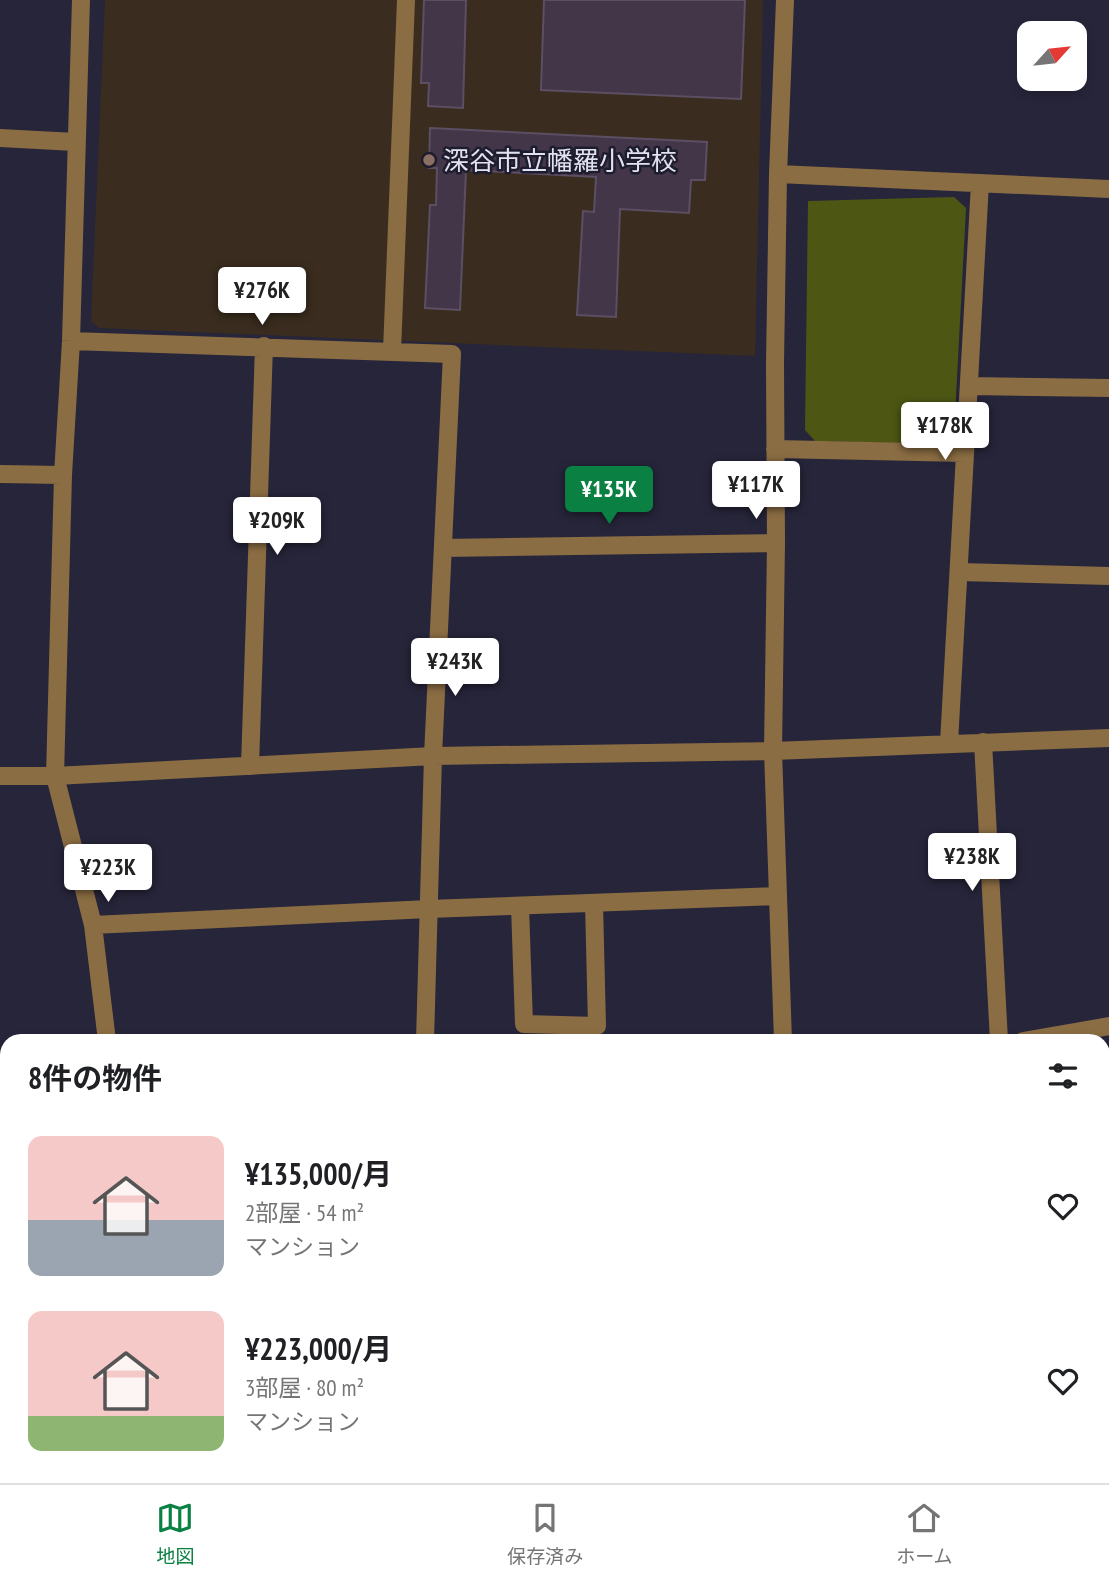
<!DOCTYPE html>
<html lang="ja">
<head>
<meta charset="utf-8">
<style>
	:root { --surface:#fff; --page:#f2f2f2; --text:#202124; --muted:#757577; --line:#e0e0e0; --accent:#0b8043 }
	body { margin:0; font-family:"PT Sans Narrow","Noto Sans JP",sans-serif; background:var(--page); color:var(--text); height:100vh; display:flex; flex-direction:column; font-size:26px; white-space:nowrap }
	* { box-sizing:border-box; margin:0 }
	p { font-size:23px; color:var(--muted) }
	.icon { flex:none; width:38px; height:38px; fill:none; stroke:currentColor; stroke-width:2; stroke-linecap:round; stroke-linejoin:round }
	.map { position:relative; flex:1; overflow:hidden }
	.sheet { position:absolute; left:0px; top:1034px; width:1110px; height:450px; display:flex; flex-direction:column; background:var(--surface); border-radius:21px 21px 0 0; box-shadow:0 4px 10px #0003 }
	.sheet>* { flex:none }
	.needle { width:46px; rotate:63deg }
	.controls { position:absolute; left:1017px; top:21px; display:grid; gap:14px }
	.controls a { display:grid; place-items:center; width:70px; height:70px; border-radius:14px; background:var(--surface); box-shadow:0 4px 10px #0003; font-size:35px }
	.price { position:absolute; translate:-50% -60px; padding:0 16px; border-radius:7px; background:#fff; color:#222; font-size:23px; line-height:46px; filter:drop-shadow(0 2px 4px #0008) }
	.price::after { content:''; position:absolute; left:50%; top:42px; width:21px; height:16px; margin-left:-10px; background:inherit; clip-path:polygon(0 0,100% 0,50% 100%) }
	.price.active { background:var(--accent); color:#fff }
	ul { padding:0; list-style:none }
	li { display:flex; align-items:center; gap:21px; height:175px; padding:0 28px }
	li span { display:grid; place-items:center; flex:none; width:196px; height:140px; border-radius:14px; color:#555 }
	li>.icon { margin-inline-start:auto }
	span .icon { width:84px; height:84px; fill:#fffc; stroke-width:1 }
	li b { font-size:30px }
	h2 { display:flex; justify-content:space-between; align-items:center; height:84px; padding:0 28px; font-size:30px }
	.menu { display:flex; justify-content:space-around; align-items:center; height:98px; border-top:2px solid var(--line); background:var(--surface); font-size:19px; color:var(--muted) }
	.menu a { display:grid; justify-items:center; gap:4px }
	.menu .active { color:var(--accent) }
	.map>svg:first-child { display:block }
	.education { fill:#3a2d1f }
	.green { fill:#4d5713 }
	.building { fill:#433649; stroke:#5c4e63; stroke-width:2 }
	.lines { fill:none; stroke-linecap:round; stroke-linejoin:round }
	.minor { stroke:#8b6d43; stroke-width:18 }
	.education-dot { fill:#8d6e63; stroke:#1e1c2f; stroke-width:2.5 }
	.labels { text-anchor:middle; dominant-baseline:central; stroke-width:5; stroke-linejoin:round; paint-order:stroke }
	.poi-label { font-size:26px; fill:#e2e1ef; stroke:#1e1c2f; text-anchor:start }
</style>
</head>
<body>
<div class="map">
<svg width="1109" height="1483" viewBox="0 0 1109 1483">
	<rect width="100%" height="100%" fill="#27253a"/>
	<path class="education" d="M 105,0 L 763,0 L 755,356 L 99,328 L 91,321 Z"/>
	<path class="green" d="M 954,197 L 966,208 L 954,434 L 945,444 L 815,441 L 805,430 L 808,201 Z"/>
	<path class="building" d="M 424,0 L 466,0 L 463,108 L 428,106 L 429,83 L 421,83 Z
		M 544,0 L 745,0 L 741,99 L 541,90 Z
		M 430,128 L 707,142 L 705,180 L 691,180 L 689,213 L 620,209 L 616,317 L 577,315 L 583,211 L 594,212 L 596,177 L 466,170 L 460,310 L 425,308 L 430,205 L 436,205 L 437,168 L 429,168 Z"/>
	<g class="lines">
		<path class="minor" d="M 81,0 L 71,341 L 63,475 L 55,776 L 93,925 L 107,1041
			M 0,138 L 75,142
			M 778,174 L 1109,189
			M 71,341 L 452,354 L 433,756 L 425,1041
			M 392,351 L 406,0
			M 969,386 L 1109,388
			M 775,449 L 965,453
			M 0,474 L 63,475
			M 443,548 L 776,543
			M 959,572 L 1109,576
			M 983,742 L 999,1041
			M 949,743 L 980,183
			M 250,766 L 264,346
			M 0,776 L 55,776 L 433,756 L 773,751 L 1109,738
			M 520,906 L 524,1024 L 597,1026 L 594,903
			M 93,925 L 429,909 L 778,896
			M 783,1041 L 773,751 L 776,543 L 775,364 L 778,174 L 785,0
			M 1023,1041 L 1109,1026
			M 0,1161 L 7,1154
			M 1102,1217 L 1109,1217
			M 1102,1395 L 1109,1394
			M 0,1456 L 7,1456
			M 124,1477 L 124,1483
			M 276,1477 L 276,1483
			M 427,1477 L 427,1483
			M 794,1477 L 794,1483
			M 996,1477 L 996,1483
			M 615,1483 L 615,1477"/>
	</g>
	<circle class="education-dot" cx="429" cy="160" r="7"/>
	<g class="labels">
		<g class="poi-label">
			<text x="443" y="160">深谷市立幡羅小学校</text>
		</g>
	</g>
</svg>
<div class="controls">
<a><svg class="needle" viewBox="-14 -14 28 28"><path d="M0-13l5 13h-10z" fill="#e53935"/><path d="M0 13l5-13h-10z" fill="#757577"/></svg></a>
</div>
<b class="price" style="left:262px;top:327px">¥276K</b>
<b class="price" style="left:945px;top:462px">¥178K</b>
<b class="price" style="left:756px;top:521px">¥117K</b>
<b class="price active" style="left:609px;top:526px">¥135K</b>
<b class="price" style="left:277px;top:557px">¥209K</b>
<b class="price" style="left:455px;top:698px">¥243K</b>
<b class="price" style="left:972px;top:893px">¥238K</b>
<b class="price" style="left:108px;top:904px">¥223K</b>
<section class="sheet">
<h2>8件の物件<svg class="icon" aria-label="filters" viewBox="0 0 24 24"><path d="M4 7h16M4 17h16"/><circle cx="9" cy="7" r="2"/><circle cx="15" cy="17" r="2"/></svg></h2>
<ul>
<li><span style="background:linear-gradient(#f6c9c9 60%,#9aa5b1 0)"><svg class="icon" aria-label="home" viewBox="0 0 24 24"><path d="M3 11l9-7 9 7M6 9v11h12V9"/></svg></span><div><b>¥135,000/月</b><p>2部屋 · 54 m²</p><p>マンション</p></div><svg class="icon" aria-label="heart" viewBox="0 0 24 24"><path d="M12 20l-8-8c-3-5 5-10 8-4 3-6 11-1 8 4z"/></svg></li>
<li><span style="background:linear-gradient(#f6c9c9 75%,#8fb573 0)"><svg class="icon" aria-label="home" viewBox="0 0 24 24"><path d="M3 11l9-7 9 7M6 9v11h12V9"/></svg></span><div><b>¥223,000/月</b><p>3部屋 · 80 m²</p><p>マンション</p></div><svg class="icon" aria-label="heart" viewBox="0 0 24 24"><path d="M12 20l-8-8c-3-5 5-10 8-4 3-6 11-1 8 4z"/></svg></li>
</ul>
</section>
</div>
<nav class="menu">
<a class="active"><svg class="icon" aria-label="map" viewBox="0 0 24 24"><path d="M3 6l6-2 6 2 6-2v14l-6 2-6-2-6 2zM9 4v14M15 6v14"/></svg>地図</a>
<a><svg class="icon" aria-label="saved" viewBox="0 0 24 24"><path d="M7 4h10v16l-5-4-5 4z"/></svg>保存済み</a>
<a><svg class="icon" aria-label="home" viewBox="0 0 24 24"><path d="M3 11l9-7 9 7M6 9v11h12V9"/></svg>ホーム</a>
</nav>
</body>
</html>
